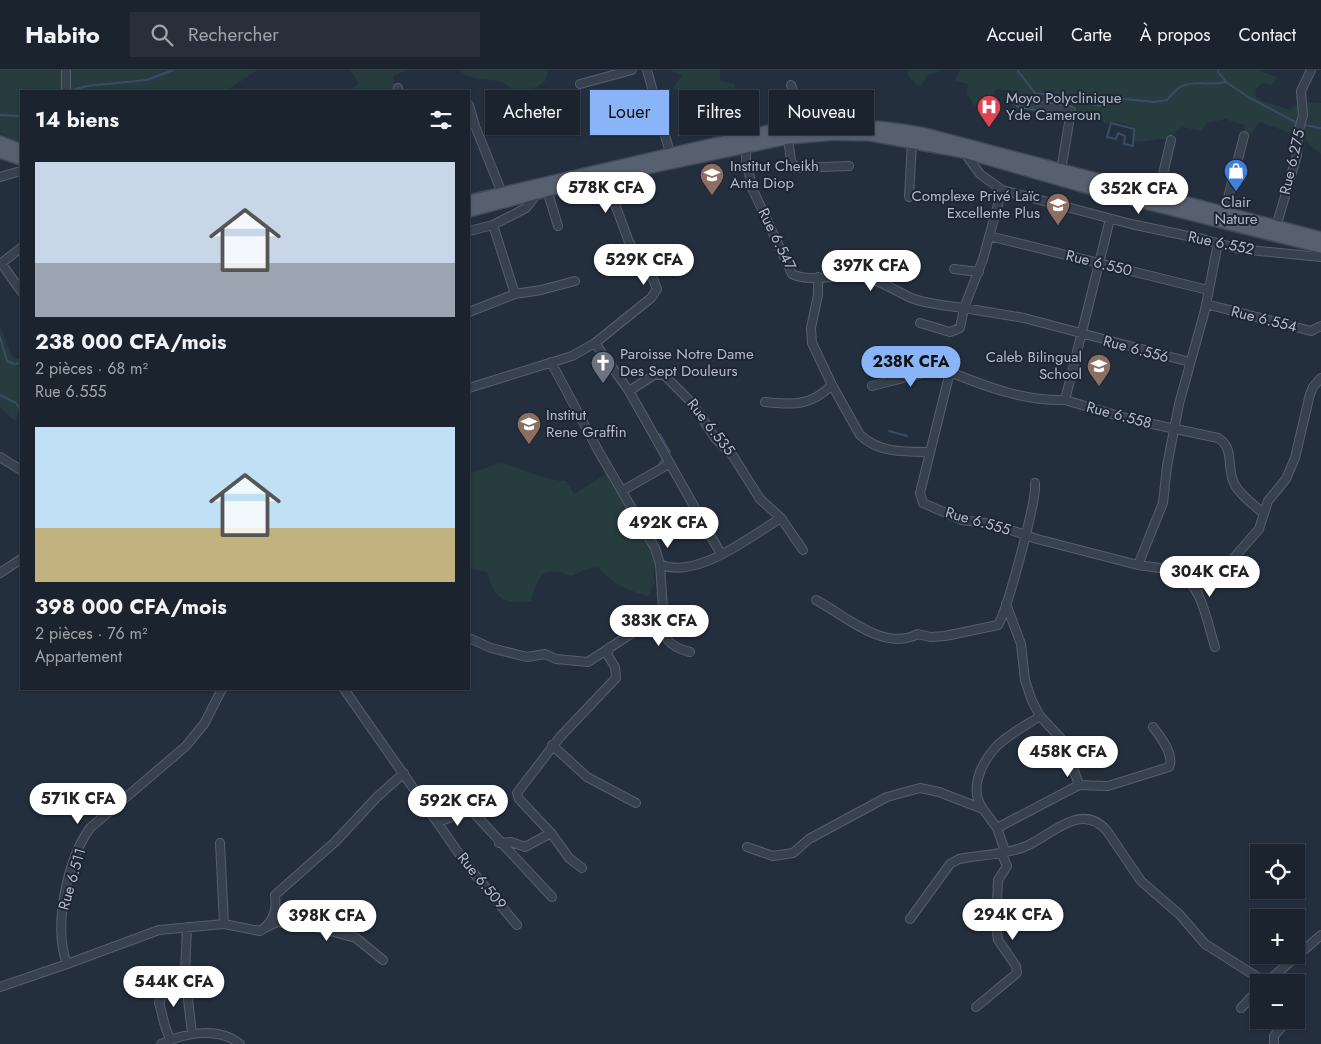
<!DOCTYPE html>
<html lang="fr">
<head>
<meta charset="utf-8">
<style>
	:root { --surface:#1b232e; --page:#282f3a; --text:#f1f3f6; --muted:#a0a4aa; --line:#39404a; --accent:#8ab4f8 }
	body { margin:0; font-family:Jost,sans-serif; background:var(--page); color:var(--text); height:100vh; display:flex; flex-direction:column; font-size:19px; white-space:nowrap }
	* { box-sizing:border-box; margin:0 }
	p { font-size:16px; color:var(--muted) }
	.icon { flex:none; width:28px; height:28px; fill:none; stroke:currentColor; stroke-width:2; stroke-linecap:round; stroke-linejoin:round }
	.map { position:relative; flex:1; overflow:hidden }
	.drawer { position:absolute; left:20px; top:20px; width:450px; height:600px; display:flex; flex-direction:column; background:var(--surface); border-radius:0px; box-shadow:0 1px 4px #0004,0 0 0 1px var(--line) }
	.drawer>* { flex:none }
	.guide { position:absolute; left:485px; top:20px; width:475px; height:45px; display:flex; gap:10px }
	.buttons { position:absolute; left:1250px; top:774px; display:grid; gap:10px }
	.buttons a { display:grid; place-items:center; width:55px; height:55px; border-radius:0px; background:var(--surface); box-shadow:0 1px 4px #0004,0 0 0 1px var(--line); font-size:25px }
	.price { position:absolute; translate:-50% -42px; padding:0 11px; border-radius:18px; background:#fff; color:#222; font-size:16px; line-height:32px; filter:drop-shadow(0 1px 2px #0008) }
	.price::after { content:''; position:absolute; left:50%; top:30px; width:15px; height:11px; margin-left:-8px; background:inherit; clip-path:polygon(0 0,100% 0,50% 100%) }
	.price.selected { background:var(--accent); color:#111 }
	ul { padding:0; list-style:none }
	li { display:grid; align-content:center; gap:10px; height:265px; padding:0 15px }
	li span { display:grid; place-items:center; height:155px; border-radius:0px; color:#555 }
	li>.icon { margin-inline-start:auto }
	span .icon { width:90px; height:90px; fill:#fffc; stroke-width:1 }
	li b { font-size:21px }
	h2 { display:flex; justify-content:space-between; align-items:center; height:60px; padding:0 15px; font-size:21px }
	.pill { padding:0 18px; border-radius:0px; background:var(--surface); box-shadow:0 1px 4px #0004,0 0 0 1px var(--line); font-size:18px; line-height:45px }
	.pill.selected { background:var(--accent); color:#111 }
	header { display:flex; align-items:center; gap:30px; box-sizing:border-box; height:70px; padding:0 25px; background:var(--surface); border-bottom:1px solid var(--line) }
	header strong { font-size:24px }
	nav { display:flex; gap:28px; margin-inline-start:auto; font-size:18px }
	.search { width:350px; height:45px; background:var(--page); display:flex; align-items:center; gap:12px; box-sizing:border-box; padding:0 18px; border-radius:0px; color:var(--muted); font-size:19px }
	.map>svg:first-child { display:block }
	.green { fill:#263c3f }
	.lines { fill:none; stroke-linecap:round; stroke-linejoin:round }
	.stream { stroke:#394c67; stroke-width:2 }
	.minor-casing { stroke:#565f6c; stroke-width:10 }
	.primary-casing { stroke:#414a57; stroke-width:14 }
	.minor { stroke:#38414e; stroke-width:8 }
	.primary { stroke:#56606e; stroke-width:11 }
	.labels { text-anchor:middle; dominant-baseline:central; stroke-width:4; stroke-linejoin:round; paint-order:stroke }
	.poi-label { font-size:15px; fill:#b4bcc9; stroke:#1d2633; text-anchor:start }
	.street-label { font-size:15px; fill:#b4bcc9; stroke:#1d2633 }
</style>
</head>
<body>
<header>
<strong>Habito</strong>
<div class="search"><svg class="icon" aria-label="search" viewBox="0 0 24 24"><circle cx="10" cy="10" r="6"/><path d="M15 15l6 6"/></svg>Rechercher</div>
<nav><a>Accueil</a><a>Carte</a><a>À propos</a><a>Contact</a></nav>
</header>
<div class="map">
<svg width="1321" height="974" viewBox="0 0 1321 974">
	<rect width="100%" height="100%" fill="#242f3e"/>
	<path class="green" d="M 0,0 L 257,0 L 226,21 L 21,21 L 21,73 L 0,64 Z
		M 350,0 L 407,0 L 393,6 L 395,21 L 350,21 L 359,13 Z
		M 459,0 L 548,0 L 545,11 L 537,17 L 515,22 C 494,0 480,18 459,0 Z
		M 669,0 L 720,0 L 720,11 L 735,14 L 736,22 L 730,29 L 716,26 L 713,21 L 697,20 L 691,25 L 673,18 L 682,5 Z
		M 908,0 L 943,0 L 928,5 L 920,16 L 916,15 L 908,5 Z
		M 960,0 L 1258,0 L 1277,7 L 1272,15 L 1262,13 C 1258,16 1254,21 1256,27 L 1262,31 L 1290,40 L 1293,36 L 1298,36 L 1299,47 L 1294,64 L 1259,52 L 1251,64 L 1245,66 L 1244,55 L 1225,49 L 1207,53 L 1201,61 L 1182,57 L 1169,68 L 1137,72 L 1133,70 L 1133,57 C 1126,53 1113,50 1106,54 C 1093,43 1082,47 1066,46 C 1049,45 1032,41 1015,40 L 1011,35 L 1015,22 L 996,19 L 990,35 L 974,35 L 967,23 L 968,14 L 955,11 Z
		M 1302,32 L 1321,33 L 1321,84 C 1297,67 1304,58 1302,32 Z
		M 0,256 L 11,285 L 15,289 L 21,289 L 21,338 L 15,351 L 0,338 Z
		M 499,393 C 522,397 543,411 566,411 L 574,424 L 606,404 L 657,488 L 653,505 L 655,512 L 648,526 C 628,521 611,513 598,497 C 586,497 582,502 571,506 C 543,495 538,505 531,531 C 518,534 503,533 494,521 C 490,515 490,508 486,502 L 469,498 L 469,404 Z"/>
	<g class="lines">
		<path class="stream" d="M 1017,0 L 1035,23 L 1065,27 L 1099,36 L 1124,29 L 1154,32 L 1167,30 C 1187,3 1200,18 1226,12 L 1248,27 L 1299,54
			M 1217,0 L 1226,12
			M 55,21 L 64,21
			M 68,21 L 87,16 L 147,10 L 173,0
			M 0,45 L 18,46 L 21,44
			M 1111,53 L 1134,59 L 1133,76 L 1124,74 L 1125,66 L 1118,63 L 1116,69 L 1107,67 Z
			M 1304,55 L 1321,58
			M 0,267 L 7,291 L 14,294 L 21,293
			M 0,325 L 16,333 L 21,340
			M 889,361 L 907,366
			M 660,364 L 670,382 L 667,385
			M 659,394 L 664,388"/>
		<defs>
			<path id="minor" d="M 66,0 L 66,21
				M 647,0 L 670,83
				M 580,14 L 632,0
				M 791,15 L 795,26 L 799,29 L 833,34
				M 398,18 L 398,21
				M 1020,33 L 1071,41 L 1061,100
				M 469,35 L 475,56 L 502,123
				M 821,55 L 819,48 L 828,32
				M 788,68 L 791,91 L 796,98 L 849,96
				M 746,77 L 746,91 L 753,120 L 792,204 C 812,214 843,202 865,207 C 881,211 896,221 911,228 C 927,234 948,236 964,238 L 983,189 L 1002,120
				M 964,82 L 980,104 L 1002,120 L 1131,154 L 1202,169 L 1239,179 L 1321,187
				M 0,107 L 21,101
				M 547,120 L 558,156
				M 1158,125 L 1171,70
				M 909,127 L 912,71
				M 1224,143 L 1244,66
				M 1110,149 L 1065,330 C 1024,331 987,317 950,302 L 920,423 L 923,433 L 962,450 L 993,454 L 1037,469 L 1138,495 L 1163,433 L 1167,396 L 1179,334 L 1205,240 L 1218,173
				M 1276,157 L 1297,85 L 1298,63 L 1303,45 L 1301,21 L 1311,0
				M 469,161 L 493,155
				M 989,166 L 1208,220
				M 1,193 L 21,221
				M 0,194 L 21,178
				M 954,199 L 979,202
				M 515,224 L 493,155 L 526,138 L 537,124
				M 1206,234 L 1311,261 L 1321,256
				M 469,242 L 515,224 L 541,220 L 575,211
				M 920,253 L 950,262 L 960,258 L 964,238 L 1024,248 L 1190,292
				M 595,273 L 651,228 L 657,219 L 653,209 L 629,172 L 605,107
				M 832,315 L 860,365 C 879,383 905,382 930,382
				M 872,316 L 927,302 L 950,302
				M 469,318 L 572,286 L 595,273 L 629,321 L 654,305 L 664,305 L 693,334 L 715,368 L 733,386 L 760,429 L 781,448 L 803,480
				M 629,321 L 721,484
				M 1065,330 L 1129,349 L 1218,368 C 1236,379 1225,398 1235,415 C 1241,426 1253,434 1263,443
				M 765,332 C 793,335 811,336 832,315 L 812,273 L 811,258 L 818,225 L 818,207
				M 0,387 L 21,400
				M 622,421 L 669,394
				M 660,494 C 695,511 751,466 781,448
				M 1138,495 C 1150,497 1165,498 1176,502 C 1202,512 1207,553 1215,577
				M 0,503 L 21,489
				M 1196,519 L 1225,498 L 1259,459 L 1268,431 L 1286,409 L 1295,388 L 1310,324 L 1313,317 L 1321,308
				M 816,530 C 846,546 884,582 918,564 L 930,567 L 945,566 L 998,555 C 1007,541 1037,430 1035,413
				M 1006,534 L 1021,574 L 1025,610 L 1032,631 L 1040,646 L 1064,672 L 1079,715
				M 659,544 C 661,565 668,577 690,582
				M 469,568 L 491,578 L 527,587 L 545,584 L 556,589 L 588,592 L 652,550 L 663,539 L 660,494 L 655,478 L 599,382 L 551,292
				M 344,619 L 467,795 L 517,855
				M 552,675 L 587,707 L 636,733
				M 983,739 C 969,720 980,695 995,678 C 1004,667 1027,655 1040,646
				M 471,740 L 552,827
				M 438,752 L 471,740 L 493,728
				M 551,763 L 569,788 L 582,798
				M 220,773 L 224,854
				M 499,773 L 511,772 L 525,777 L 551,763 L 519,729 L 517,723 L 560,667 L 616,608 L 615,597 L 607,584 L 610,577
				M 747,777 L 773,786 L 793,783 L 809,769 L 887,727 L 920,718 L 939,722 L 983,739 L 997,758
				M 1005,781 L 997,758 L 1079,715 L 1108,716 L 1169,697 C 1175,685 1160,666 1153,657
				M 910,849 L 950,794 L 959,789 C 980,785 1004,785 1024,777 C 1050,767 1081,730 1107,761 L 1141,811 L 1180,845 L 1205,874 L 1265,912
				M 187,857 L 185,904 L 192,963
				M 265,858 L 277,852 L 315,857 L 356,868 L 383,890
				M 67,894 L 159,860 L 224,854 L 260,861 C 273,853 277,839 275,825 L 335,772 L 377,727 L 404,703
				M 1267,912 L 1321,865
				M 162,915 L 164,922 L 159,933 C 163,945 164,959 171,970
				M 0,917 L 67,894 C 53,857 67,790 90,758 L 186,676 L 204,654 L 222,619
				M 976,937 L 1017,903 L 1016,896 L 998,870 L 996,856 L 998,810 L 1007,796 L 1001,782
				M 1241,938 L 1259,919
				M 161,974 C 185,963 218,956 240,974
				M 1274,974 L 1274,966 L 1288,950"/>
			<path id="primary" d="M 0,72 L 21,80
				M 0,82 L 21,89
				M 469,131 L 774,60 C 825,53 875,54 925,64 L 1321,168
				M 469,141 L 576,113 L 788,68 L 835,64 L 871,65 L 964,82 L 1110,124 L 1321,177"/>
		</defs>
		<use href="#minor" class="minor-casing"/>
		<use href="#primary" class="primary-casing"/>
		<use href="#minor" class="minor"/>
		<use href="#primary" class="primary"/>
	</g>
	<defs>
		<symbol id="hospital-pin" viewBox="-11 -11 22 30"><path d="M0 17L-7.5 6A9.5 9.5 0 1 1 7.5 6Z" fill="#e0444e" stroke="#1d2633"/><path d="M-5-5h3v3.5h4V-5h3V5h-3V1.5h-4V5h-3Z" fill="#fff"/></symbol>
		<symbol id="shop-pin" viewBox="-11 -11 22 30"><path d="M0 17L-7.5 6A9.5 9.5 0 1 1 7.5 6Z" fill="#3f7fe0" stroke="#1d2633"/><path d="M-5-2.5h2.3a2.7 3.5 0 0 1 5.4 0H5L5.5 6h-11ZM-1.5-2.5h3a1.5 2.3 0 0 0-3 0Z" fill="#fff"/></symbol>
		<symbol id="university-pin" viewBox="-11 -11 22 30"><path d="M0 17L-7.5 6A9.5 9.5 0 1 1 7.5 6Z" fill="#8d6e63" stroke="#1d2633"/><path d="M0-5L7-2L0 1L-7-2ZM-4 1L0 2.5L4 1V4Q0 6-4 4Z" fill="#fff"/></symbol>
		<symbol id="school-pin" viewBox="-11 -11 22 30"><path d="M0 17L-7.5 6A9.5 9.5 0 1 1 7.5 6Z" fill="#8d6e63" stroke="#1d2633"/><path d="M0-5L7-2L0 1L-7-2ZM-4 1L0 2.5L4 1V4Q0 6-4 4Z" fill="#fff"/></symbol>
		<symbol id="church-pin" viewBox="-11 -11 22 30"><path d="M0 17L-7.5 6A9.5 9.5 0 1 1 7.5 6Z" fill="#6b7280" stroke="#1d2633"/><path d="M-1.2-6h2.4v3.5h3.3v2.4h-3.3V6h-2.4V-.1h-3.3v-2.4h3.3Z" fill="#fff"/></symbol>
	</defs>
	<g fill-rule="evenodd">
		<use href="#hospital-pin" x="975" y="23" width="28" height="38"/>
		<use href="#shop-pin" x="1222" y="87" width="28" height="38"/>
		<use href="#university-pin" x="698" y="91" width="28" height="38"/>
		<use href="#school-pin" x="1044" y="121" width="28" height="38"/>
		<use href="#church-pin" x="589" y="279" width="28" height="38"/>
		<use href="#school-pin" x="1085" y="282" width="28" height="38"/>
		<use href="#school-pin" x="515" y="340" width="28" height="38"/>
	</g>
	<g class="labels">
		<g class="poi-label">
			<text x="1006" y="28">Moyo Polyclinique<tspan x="1006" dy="17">Yde Cameroun</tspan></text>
			<text x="730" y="96">Institut Cheikh<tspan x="730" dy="17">Anta Diop</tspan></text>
			<text x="1040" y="126" text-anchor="end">Complexe Privé Laïc<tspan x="1040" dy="17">Excellente Plus</tspan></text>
			<text x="1236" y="132" text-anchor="middle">Clair<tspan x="1236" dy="17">Nature</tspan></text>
			<text x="620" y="284">Paroisse Notre Dame<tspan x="620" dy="17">Des Sept Douleurs</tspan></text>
			<text x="1082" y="287" text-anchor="end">Caleb Bilingual<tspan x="1082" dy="17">School</tspan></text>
			<text x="546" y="345">Institut<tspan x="546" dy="17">Rene Graffin</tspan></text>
		</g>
		<g class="street-label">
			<text transform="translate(1292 92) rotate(-77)">Rue 6.275</text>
			<text transform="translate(777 169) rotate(64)">Rue 6.547</text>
			<text transform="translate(1221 173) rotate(12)">Rue 6.552</text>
			<text transform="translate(1099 193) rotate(14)">Rue 6.550</text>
			<text transform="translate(1264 249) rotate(14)">Rue 6.554</text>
			<text transform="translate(1136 279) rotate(15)">Rue 6.556</text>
			<text transform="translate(1119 345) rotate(15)">Rue 6.558</text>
			<text transform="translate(711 357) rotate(52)">Rue 6.535</text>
			<text transform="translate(978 451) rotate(16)">Rue 6.555</text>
			<text transform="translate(72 809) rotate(-74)">Rue 6.511</text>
			<text transform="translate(482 811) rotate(51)">Rue 6.509</text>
		</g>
	</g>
</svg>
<div class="buttons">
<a><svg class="icon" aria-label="locate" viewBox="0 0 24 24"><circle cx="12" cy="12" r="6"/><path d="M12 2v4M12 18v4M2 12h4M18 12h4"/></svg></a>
<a>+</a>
<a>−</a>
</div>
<b class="price" style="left:606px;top:144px">578K CFA</b>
<b class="price" style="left:1139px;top:145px">352K CFA</b>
<b class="price" style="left:644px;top:216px">529K CFA</b>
<b class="price" style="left:871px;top:222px">397K CFA</b>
<b class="price selected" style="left:911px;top:318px">238K CFA</b>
<b class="price" style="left:668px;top:479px">492K CFA</b>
<b class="price" style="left:1210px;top:528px">304K CFA</b>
<b class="price" style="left:659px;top:577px">383K CFA</b>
<b class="price" style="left:1068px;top:708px">458K CFA</b>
<b class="price" style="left:78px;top:755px">571K CFA</b>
<b class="price" style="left:458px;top:757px">592K CFA</b>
<b class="price" style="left:1013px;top:871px">294K CFA</b>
<b class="price" style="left:327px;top:872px">398K CFA</b>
<b class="price" style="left:174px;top:938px">544K CFA</b>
<div class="guide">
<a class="pill">Acheter</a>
<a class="pill selected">Louer</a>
<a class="pill">Filtres</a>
<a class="pill">Nouveau</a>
</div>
<section class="drawer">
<h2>14 biens<svg class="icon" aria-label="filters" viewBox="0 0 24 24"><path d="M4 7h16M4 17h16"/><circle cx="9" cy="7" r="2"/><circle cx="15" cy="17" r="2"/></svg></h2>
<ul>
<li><span style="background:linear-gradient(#c9d6e8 65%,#9aa5b1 0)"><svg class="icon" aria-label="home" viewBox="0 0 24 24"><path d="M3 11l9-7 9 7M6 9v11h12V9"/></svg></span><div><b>238 000 CFA/mois</b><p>2 pièces · 68 m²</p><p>Rue 6.555</p></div></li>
<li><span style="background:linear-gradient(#bfe0f5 65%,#c2b280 0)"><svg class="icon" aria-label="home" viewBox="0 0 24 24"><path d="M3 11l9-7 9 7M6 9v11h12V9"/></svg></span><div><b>398 000 CFA/mois</b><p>2 pièces · 76 m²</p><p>Appartement</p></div></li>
</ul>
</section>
</div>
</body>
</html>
